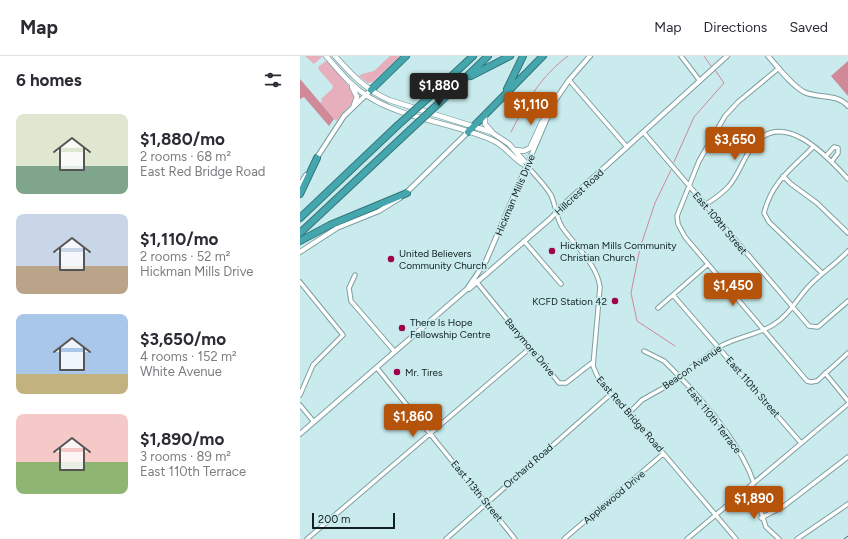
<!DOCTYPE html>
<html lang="en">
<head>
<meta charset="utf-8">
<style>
	:root { --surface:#fff; --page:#f2f2f3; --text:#2b2b33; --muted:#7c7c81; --line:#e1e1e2; --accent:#b45309 }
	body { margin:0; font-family:Figtree,sans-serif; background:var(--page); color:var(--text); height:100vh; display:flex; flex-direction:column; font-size:15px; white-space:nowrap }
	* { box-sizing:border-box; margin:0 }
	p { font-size:13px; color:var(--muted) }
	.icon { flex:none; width:22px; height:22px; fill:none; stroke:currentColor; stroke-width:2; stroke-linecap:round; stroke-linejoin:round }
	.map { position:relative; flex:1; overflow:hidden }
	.drawer { display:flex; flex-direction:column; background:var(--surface); width:300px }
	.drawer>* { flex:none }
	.scale { position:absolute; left:12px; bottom:10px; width:83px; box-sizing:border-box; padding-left:4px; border:2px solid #121e1f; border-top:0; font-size:11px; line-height:14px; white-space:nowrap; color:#121e1f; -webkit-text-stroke:3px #c9ebed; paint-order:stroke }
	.price { position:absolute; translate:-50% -34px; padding:0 9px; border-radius:4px; background:var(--accent); color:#fff; font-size:13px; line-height:26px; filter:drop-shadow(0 1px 2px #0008) }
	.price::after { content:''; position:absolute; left:50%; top:24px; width:12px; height:9px; margin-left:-6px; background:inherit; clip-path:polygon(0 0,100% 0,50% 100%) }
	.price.active { background:#222; color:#fff }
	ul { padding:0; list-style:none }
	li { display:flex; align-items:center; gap:12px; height:100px; padding:0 16px }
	li span { display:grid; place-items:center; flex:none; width:112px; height:80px; border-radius:8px; color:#555 }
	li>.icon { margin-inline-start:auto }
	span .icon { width:48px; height:48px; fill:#fffc; stroke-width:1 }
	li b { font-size:17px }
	h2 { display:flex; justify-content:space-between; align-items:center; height:48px; padding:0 16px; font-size:17px }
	header { display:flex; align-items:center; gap:24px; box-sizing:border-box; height:56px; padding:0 20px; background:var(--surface); border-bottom:1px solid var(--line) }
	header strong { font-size:19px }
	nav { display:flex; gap:22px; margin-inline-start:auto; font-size:14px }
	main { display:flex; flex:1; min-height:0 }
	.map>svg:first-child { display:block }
	.green { fill:#e7afbb }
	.forest { fill:#cf8999 }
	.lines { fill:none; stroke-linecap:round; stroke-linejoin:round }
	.stream { stroke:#ce8998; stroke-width:1 }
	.minor-casing { stroke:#7e9e9f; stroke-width:5.5 }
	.tertiary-casing { stroke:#7e9e9f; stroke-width:6 }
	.secondary-casing { stroke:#7e9e9f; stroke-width:6 }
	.motorway-casing { stroke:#33777b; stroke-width:8 }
	.minor { stroke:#fff; stroke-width:3.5 }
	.tertiary { stroke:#fff; stroke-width:4 }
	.secondary { stroke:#fff; stroke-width:4.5 }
	.motorway { stroke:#45a7ad; stroke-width:6 }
	.rail { stroke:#4c5f60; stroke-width:1; stroke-dasharray:5 5; stroke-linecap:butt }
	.motorway-bridge-casing { stroke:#33777b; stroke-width:8; stroke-linecap:butt }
	.motorway-bridge { stroke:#45a7ad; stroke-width:6 }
	.poi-dot { fill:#9e0248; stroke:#c9ebed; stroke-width:1.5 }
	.labels { text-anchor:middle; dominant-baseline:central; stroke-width:3.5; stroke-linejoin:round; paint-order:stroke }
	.street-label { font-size:10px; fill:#121e1f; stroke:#c9ebed }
	.poi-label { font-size:10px; fill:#121e1f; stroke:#c9ebed; text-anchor:start }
</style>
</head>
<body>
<header>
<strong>Map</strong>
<nav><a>Map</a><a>Directions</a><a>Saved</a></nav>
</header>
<main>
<section class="drawer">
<h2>6 homes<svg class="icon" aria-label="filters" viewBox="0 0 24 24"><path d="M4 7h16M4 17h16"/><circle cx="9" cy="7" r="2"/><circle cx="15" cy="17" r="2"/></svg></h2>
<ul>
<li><span style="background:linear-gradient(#dfe7d0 65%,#7fa58c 0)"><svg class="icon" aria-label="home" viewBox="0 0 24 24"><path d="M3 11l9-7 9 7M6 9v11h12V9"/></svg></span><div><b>$1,880/mo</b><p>2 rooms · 68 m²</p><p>East Red Bridge Road</p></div></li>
<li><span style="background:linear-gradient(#c9d6e8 65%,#b9a48a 0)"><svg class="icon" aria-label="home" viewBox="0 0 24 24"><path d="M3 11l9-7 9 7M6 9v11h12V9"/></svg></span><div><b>$1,110/mo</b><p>2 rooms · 52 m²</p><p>Hickman Mills Drive</p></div></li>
<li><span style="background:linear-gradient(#a9c7e8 75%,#c2b280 0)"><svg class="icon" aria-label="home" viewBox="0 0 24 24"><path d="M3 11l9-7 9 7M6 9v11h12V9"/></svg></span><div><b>$3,650/mo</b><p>4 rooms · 152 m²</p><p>White Avenue</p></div></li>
<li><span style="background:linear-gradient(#f6c9c9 60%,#8fb573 0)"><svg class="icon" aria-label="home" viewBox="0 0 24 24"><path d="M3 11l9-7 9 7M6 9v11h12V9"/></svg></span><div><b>$1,890/mo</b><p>3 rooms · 89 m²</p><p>East 110th Terrace</p></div></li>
</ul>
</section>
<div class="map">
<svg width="548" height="483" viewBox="0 0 548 483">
	<rect width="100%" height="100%" fill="#c9ebed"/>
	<path class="green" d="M 5,0 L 22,0 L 22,1 L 14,8 Z
		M 90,0 L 100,0 L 73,26 L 68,27 L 59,20 L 62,18 L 74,15 Z
		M 26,5 L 28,5 L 55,38 L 55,44 L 36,65 L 20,47 L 22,45 L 21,43 L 32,33 L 33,30 L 19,14 L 18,11 Z"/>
	<path class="forest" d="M 548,5 L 548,40 L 531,20 Z
		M 0,23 L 34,63 L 29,70 L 4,41 L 0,43 Z"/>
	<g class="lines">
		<path class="stream" d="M 404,0 L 411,10
			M 211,76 C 227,45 240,21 268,0
			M 374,106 L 394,61 L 424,27 L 415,14
			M 371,114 L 355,147 L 340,192 L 331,237 L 337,265 L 375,290"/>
		<defs>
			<path id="minor" d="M 381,0 L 400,25
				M 479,12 L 438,46 L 425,60 L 399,105 L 377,160 L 378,168 L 385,181 L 507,325 L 511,326 L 517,325 L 548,297
				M 269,24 L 327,91
				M 344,77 L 509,270 L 518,271 L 548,245
				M 513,91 C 492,113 472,125 464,157 L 469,166 L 522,217
				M 526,100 L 534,91 L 538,92 L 538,97 L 532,105
				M 227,110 C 235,119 245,129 251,139 C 256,150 256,161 262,171 C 275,190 297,208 300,231 L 293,310 L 300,326 L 329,357 L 436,483
				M 483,120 L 491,128 L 517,147 L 548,177
				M 405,149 C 414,143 422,138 429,130 C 439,118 443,103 452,91 C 482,51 526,99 548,123
				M 224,185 L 261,228
				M 55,219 L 49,232 L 51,245 L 95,296
				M 175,224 L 259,327 L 266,327 L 293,306
				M 0,226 L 43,279 L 13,309 L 0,339
				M 373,239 L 501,387
				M 358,252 L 407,209
				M 344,295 L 364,305 L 372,313 C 402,343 440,387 454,427
				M 77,312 L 215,483
				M 525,317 L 548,345
				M 0,349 L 14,366
				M 329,357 L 342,344 L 365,331 L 419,291 C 436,281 457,279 473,269 C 491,258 498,240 513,226 C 524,215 537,207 548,195
				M 452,428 L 466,471 L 479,483
				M 461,462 L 484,450 L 548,401
				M 7,483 L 230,292
				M 146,483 L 311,338
				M 264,483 L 363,398
				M 387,483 L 548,348
				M 497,483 L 548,448"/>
			<path id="tertiary" d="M 468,0 C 479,12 490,28 504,36 C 519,43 537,37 548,50
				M 16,103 L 44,60 L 71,34
				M 0,129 L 6,119
				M 105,138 L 168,76
				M 0,196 L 37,172 L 79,155 L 100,142
				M 169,233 L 251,162 L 262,150 L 427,0
				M 0,378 L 167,233 L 186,205 L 254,46 L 269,24 L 290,0"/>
			<path id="secondary" d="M 26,0 C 37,12 47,26 60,35 C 99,64 151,65 194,85 C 207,91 214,105 227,110
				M 35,0 C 51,18 66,34 89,44 L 191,76 L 209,88 L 224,105 L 227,110
				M 52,31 L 57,41 L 54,49
				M 185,58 L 185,68 L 192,76
				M 216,94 L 224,95 L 230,92 L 242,66 L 251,54"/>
			<path id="motorway" d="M 171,20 L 210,0
				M 207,33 L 223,0
				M 71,34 L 106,0
				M 128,42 L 173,0
				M 139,47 L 188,0
				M 168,76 L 243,0
				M 0,138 L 17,102
				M 0,162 L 97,70
				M 0,177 L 110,74
				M 0,185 L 30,169 L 107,137"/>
		</defs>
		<use href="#minor" class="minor-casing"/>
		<use href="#tertiary" class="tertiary-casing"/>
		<use href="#secondary" class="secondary-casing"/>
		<use href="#motorway" class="motorway-casing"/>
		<use href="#minor" class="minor"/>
		<use href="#tertiary" class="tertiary"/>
		<use href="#secondary" class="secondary"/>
		<use href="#motorway" class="motorway"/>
		<path class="rail" d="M 544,483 L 548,480"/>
		<defs>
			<path id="motorway-bridge" d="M 97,70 L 128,42
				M 110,74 L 139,47"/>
		</defs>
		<use href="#motorway-bridge" class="motorway-bridge-casing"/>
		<use href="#motorway-bridge" class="motorway-bridge"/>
	</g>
	<g class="poi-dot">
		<circle cx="252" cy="195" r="4"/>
		<circle cx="91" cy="203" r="4"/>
		<circle cx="315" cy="245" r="4"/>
		<circle cx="102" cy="272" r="4"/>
		<circle cx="97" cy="316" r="4"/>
	</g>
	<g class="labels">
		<g class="street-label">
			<text transform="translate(279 136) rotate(-43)">Hillcrest Road</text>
			<text transform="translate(215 139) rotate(-67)">Hickman Mills Drive</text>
			<text transform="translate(420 167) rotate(50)">East 109th Street</text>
			<text transform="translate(230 291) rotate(50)">Barrymore Drive</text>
			<text transform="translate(392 311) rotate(-35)">Beacon Avenue</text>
			<text transform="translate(453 331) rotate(49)">East 110th Street</text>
			<text transform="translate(330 358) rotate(49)">East Red Bridge Road</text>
			<text transform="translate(414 364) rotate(52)">East 110th Terrace</text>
			<text transform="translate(228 410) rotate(-41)">Orchard Road</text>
			<text transform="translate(177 435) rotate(51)">East 113th Street</text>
			<text transform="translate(314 441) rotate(-40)">Applewood Drive</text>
		</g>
		<g class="poi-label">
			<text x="260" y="189">Hickman Mills Community<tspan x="260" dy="12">Christian Church</tspan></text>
			<text x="99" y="197">United Believers<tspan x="99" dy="12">Community Church</tspan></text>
			<text x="307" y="245" text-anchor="end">KCFD Station 42</text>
			<text x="110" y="266">There Is Hope<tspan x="110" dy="12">Fellowship Centre</tspan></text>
			<text x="105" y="316">Mr. Tires</text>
		</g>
	</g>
</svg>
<div class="scale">200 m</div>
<b class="price active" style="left:139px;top:51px">$1,880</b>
<b class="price" style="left:231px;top:70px">$1,110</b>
<b class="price" style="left:435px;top:105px">$3,650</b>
<b class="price" style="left:433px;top:251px">$1,450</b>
<b class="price" style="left:113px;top:382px">$1,860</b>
<b class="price" style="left:454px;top:464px">$1,890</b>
</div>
</main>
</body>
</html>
